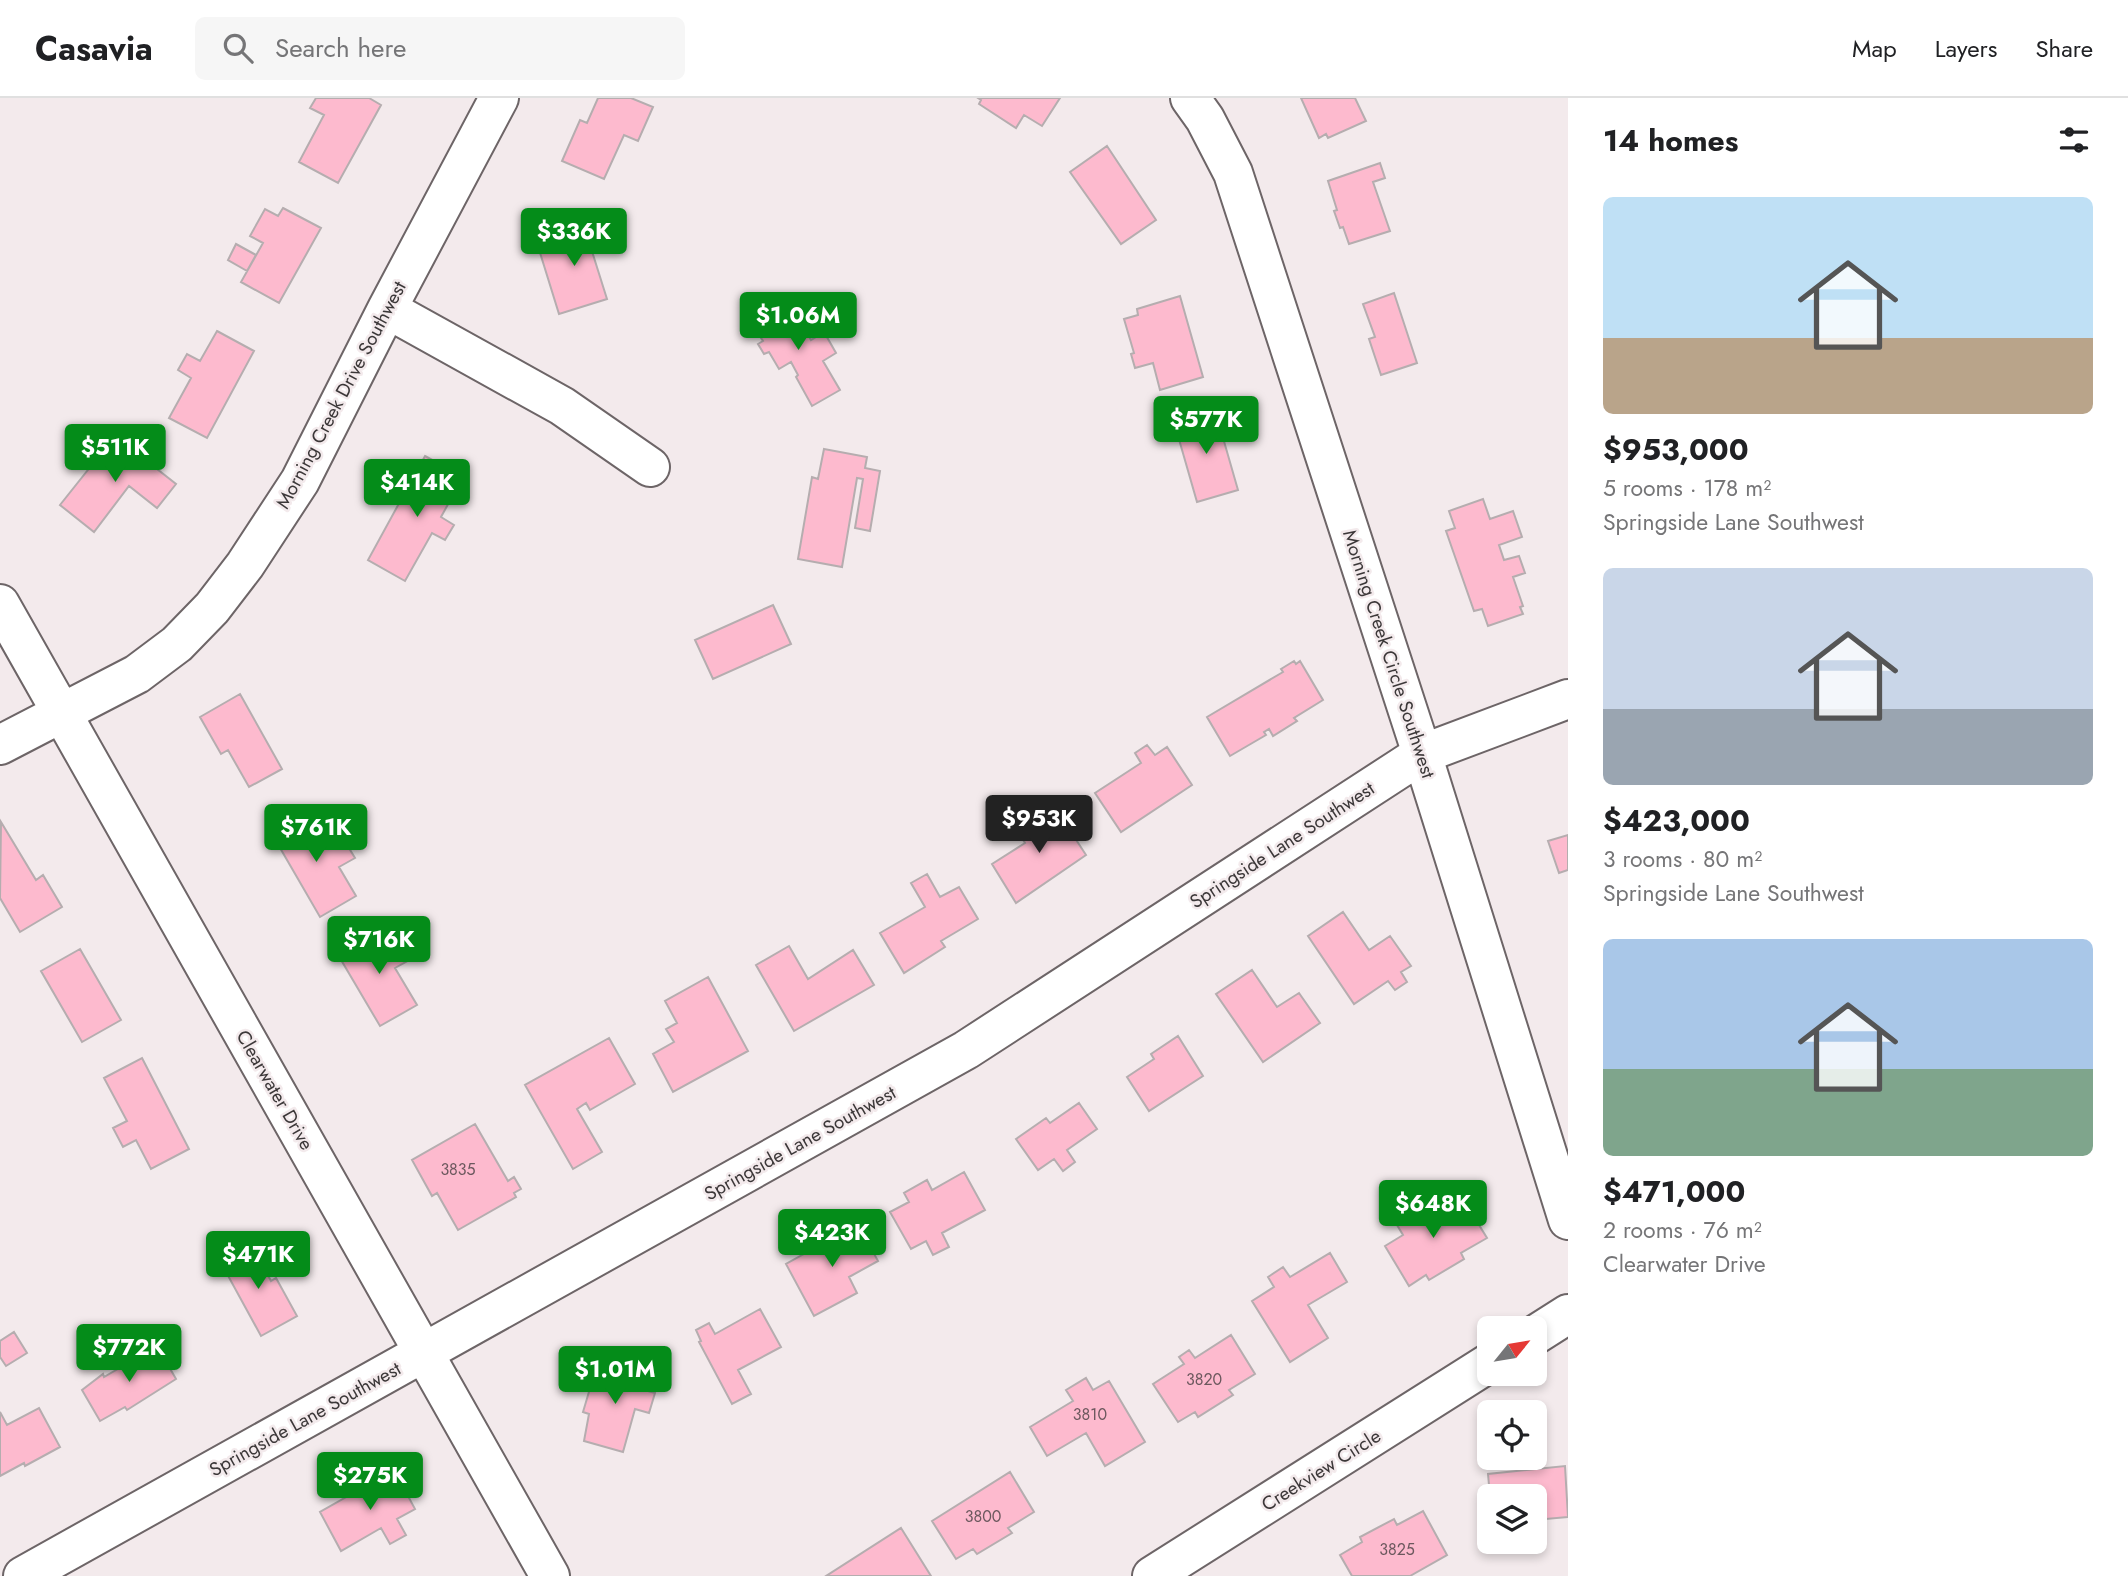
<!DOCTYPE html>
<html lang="en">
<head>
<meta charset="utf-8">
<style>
	:root { --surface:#fff; --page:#f6f6f6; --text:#202124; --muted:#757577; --line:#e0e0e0; --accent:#048c19 }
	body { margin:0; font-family:Jost,sans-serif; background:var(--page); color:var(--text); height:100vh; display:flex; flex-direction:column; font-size:26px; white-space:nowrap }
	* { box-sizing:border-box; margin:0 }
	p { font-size:23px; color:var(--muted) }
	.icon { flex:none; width:38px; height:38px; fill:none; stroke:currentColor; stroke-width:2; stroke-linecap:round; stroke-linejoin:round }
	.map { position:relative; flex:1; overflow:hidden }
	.side { display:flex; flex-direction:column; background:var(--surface); width:560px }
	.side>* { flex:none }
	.needle { width:46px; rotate:60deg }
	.fabs { position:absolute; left:1477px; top:1218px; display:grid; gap:14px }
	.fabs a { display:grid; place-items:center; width:70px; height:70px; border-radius:10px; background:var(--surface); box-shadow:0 4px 10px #0003; font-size:35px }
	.price { position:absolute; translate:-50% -60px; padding:0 16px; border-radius:7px; background:var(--accent); color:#fff; font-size:23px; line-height:46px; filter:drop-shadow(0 2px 4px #0008) }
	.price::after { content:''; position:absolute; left:50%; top:42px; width:21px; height:16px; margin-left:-10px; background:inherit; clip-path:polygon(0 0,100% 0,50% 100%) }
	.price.selected { background:#222; color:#fff }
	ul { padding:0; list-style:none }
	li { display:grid; align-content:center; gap:14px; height:371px; padding:0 35px }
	li span { display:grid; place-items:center; height:217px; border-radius:10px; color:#555 }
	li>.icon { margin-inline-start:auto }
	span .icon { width:126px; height:126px; fill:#fffc; stroke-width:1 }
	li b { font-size:30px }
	h2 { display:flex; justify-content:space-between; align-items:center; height:84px; padding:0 35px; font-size:30px }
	header { display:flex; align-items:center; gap:42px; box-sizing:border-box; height:98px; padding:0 35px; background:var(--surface); border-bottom:2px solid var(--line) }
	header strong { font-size:33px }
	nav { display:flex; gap:38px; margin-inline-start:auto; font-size:24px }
	.search { width:490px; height:63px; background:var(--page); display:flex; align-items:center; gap:18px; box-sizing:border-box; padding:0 24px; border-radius:10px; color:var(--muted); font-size:26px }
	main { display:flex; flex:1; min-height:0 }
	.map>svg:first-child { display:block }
	.building { fill:#fdbace; stroke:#b5adaf; stroke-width:2 }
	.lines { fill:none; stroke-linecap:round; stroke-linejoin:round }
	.minor-casing { stroke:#6d6567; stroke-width:42 }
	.minor { stroke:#fff; stroke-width:38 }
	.labels { text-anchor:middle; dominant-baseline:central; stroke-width:5; stroke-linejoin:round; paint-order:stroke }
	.number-label { font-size:16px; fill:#6c585e }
	.street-label { font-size:19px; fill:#3c3839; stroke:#f3eaec }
</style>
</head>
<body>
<header>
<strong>Casavia</strong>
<div class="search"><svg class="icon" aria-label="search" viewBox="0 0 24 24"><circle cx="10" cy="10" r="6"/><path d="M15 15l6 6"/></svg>Search here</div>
<nav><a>Map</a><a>Layers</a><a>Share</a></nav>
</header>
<main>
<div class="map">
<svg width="1568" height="1478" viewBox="0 0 1568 1478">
	<rect width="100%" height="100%" fill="#f3eaec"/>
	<path class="building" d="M 316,0 L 369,0 L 381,7 L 338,85 L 299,64 L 324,17 L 310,10 Z
		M 598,0 L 631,0 L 653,9 L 638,43 L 624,37 L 604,81 L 562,63 L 580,22 L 587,25 Z
		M 978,0 L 1060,0 L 1042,28 L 1024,17 L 1016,30 L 979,6 L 981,2 Z
		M 1301,0 L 1355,0 L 1366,23 L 1328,40 L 1326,36 L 1319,40 Z
		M 1107,48 L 1156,122 L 1121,146 L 1070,74 Z
		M 1380,65 L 1385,80 L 1373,84 L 1390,133 L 1349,146 L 1343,129 L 1340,130 L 1334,113 L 1337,112 L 1328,83 Z
		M 283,110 L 321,130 L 279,205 L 241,184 L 263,145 L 250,138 L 265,111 L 278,118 Z
		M 599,125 L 605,142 L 590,147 L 607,201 L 559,216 L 537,145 Z
		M 236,146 L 256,157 L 247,173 L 228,162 Z
		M 1394,195 L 1417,265 L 1381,277 L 1369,241 L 1375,239 L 1363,206 Z
		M 1180,198 L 1203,279 L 1160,292 L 1153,265 L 1135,270 L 1131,256 L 1134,255 L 1124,221 L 1138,217 L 1137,211 Z
		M 790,205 L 811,242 L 824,234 L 836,255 L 823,263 L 840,292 L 812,308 L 796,279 L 798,277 L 791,264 L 779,271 L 769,254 L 764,256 L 758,246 L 763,243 L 752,226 Z
		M 217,233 L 254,253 L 207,340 L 169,320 L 191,280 L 178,272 L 187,256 L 200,263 Z
		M 1215,312 L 1238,392 L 1197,404 L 1174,324 Z
		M 115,338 L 176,386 L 157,410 L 129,388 L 94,434 L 60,407 Z
		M 824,351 L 867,359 L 865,370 L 880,373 L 870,433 L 855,430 L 863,381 L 857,380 L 842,469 L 798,461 L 812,379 L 818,381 Z
		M 425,358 L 463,379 L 441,419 L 454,427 L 445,442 L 432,435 L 405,483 L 368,462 Z
		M 1483,401 L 1490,421 L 1513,413 L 1522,439 L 1499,447 L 1504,462 L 1519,458 L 1525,475 L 1513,479 L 1523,508 L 1520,509 L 1523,516 L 1488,528 L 1482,511 L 1474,513 L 1446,433 L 1455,430 L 1449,413 Z
		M 773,507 L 791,546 L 713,581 L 695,542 Z
		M 1294,563 L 1296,566 L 1300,563 L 1323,602 L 1294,620 L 1297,623 L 1273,638 L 1269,631 L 1264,634 L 1266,637 L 1230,658 L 1207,619 L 1283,574 L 1281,571 Z
		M 240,596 L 282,671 L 249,689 L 228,652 L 221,656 L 200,619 Z
		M 1147,647 L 1155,657 L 1167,649 L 1192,687 L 1121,734 L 1095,695 L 1141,665 L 1135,655 Z
		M 1054,708 L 1086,757 L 1016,805 L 992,766 L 1025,745 L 1017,732 Z
		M 307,715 L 329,751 L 344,742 L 355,760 L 339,769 L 356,798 L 320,819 L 272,736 Z
		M 1,724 L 36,782 L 43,777 L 62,809 L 20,834 L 0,800 Z
		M 1568,737 L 1568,772 L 1559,775 L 1548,743 Z
		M 927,776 L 940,799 L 959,789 L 978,821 L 941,843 L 945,849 L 904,875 L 880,835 L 925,809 L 911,785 Z
		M 1343,814 L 1369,852 L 1390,838 L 1411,868 L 1401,874 L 1407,884 L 1395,892 L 1388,883 L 1354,906 L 1308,838 Z
		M 374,833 L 383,849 L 399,840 L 411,861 L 395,870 L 417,907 L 380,928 L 337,855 Z
		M 789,848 L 808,881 L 853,852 L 874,887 L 794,933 L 756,867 Z
		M 80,851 L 121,922 L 82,944 L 41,873 Z
		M 1252,872 L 1277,909 L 1299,895 L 1320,925 L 1263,964 L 1216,896 Z
		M 708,879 L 748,953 L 673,994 L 653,956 L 674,944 L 666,931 L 677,925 L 665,903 Z
		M 1178,938 L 1203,978 L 1149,1013 L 1127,979 L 1154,961 L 1151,956 Z
		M 609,940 L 635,986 L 590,1012 L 586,1005 L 577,1011 L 602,1054 L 573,1071 L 525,987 Z
		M 142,960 L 189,1051 L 151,1071 L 136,1042 L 123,1049 L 113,1030 L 127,1023 L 104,980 Z
		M 1079,1005 L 1097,1031 L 1067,1052 L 1075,1064 L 1063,1073 L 1054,1061 L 1038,1072 L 1016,1041 L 1046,1020 L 1050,1025 Z
		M 475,1026 L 508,1083 L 514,1079 L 521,1091 L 514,1095 L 516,1099 L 458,1132 L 437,1095 L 432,1098 L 412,1062 Z
		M 964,1074 L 985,1112 L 942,1135 L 949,1149 L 933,1157 L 926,1143 L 911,1151 L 890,1114 L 909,1104 L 904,1095 L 927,1082 L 932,1092 Z
		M 1463,1101 L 1487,1140 L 1461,1155 L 1464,1161 L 1429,1182 L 1426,1177 L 1409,1188 L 1385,1148 L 1403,1137 L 1394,1122 L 1426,1102 L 1436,1117 Z
		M 858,1126 L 878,1163 L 849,1179 L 857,1195 L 814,1218 L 786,1166 Z
		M 251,1146 L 271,1183 L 276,1180 L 297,1218 L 261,1238 L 220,1163 Z
		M 1330,1155 L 1347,1184 L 1308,1207 L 1328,1240 L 1290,1264 L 1252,1203 L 1274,1189 L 1268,1179 L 1283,1169 L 1290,1179 Z
		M 760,1211 L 781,1249 L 738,1272 L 751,1296 L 732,1306 L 699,1244 L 701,1243 L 696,1232 L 709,1225 L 715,1236 Z
		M 14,1234 L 27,1255 L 6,1268 L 0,1259 L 0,1243 Z
		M 1231,1237 L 1255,1276 L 1229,1292 L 1233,1297 L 1198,1319 L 1195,1314 L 1178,1324 L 1153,1286 L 1184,1266 L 1179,1259 L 1189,1252 L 1195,1260 Z
		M 157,1248 L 176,1281 L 127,1312 L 125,1309 L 100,1323 L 82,1292 L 103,1276 L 104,1279 Z
		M 607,1265 L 645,1276 L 641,1291 L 655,1295 L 649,1315 L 635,1311 L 623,1354 L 584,1343 L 589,1316 L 583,1314 L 591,1287 L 597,1289 Z
		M 1086,1280 L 1093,1292 L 1109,1283 L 1145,1344 L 1105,1368 L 1086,1335 L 1047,1358 L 1030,1329 L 1073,1303 L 1066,1292 Z
		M 39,1310 L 60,1349 L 25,1368 L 24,1365 L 0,1378 L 0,1314 L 7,1327 Z
		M 1565,1368 L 1568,1419 L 1535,1422 L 1535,1398 L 1490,1398 L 1488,1376 Z
		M 394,1372 L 415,1411 L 397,1421 L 406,1437 L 390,1446 L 381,1430 L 341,1453 L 320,1414 Z
		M 1010,1374 L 1034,1414 L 1008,1430 L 1012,1435 L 977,1456 L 973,1451 L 956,1461 L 932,1423 Z
		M 1423,1413 L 1447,1457 L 1410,1478 L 1352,1478 L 1340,1457 L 1362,1444 L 1360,1439 L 1394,1421 L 1397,1427 Z
		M 901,1430 L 931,1478 L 826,1478 Z"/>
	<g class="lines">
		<defs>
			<path id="minor" d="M 1190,0 L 1205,21 L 1233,75 L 1422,656 L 1568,1122
				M 387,211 L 562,308 L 650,369
				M 0,506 L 550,1478
				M 0,647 L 137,576 L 177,546 L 212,510 L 245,467 L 300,383 L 387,211 L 499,0
				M 1535,1237 L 1568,1216
				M 23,1478 L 966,952 L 1422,656 L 1568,601
				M 1152,1478 L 1489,1265"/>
		</defs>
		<use href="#minor" class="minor-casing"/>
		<use href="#minor" class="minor"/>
	</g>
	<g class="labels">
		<g class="number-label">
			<text x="458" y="1071">3835</text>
			<text x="1204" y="1281">3820</text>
			<text x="1090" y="1316">3810</text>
			<text x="983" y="1418">3800</text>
			<text x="1397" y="1451">3825</text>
		</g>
		<g class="street-label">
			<text transform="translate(341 297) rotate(-62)">Morning Creek Drive Southwest</text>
			<text transform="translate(1389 556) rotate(72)">Morning Creek Circle Southwest</text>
			<text transform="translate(1282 747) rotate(-33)">Springside Lane Southwest</text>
			<text transform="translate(275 992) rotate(60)">Clearwater Drive</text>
			<text transform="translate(800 1045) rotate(-29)">Springside Lane Southwest</text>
			<text transform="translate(305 1321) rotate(-29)">Springside Lane Southwest</text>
			<text transform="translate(1321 1372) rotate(-32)">Creekview Circle</text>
		</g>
	</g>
</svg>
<div class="fabs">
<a><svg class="needle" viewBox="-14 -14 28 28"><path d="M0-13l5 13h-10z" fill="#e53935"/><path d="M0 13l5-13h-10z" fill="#757577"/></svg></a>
<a><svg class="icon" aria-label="locate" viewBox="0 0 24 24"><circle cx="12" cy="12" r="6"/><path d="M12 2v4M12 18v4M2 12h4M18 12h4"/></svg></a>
<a><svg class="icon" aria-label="layers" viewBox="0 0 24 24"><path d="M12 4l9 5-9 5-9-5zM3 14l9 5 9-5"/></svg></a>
</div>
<b class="price" style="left:574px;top:170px">$336K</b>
<b class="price" style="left:798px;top:254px">$1.06M</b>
<b class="price" style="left:1206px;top:358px">$577K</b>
<b class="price" style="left:115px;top:386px">$511K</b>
<b class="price" style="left:417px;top:421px">$414K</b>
<b class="price selected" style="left:1039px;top:757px">$953K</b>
<b class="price" style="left:316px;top:766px">$761K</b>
<b class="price" style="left:379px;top:878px">$716K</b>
<b class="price" style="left:1433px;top:1142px">$648K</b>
<b class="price" style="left:832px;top:1171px">$423K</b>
<b class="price" style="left:258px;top:1193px">$471K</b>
<b class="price" style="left:129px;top:1286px">$772K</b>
<b class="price" style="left:615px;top:1308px">$1.01M</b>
<b class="price" style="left:370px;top:1414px">$275K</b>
</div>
<section class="side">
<h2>14 homes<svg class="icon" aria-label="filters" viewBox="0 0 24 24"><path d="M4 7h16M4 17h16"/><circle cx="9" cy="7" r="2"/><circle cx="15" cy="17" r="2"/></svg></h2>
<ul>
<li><span style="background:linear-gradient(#bfe0f5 65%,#b9a48a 0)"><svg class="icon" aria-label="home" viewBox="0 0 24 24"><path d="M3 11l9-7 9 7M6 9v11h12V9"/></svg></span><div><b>$953,000</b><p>5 rooms · 178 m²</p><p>Springside Lane Southwest</p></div></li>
<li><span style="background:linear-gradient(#c9d6e8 65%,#9aa5b1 0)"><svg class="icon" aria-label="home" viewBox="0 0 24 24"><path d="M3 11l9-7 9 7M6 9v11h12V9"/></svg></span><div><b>$423,000</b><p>3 rooms · 80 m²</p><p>Springside Lane Southwest</p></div></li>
<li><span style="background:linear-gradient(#a9c7e8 60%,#7fa58c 0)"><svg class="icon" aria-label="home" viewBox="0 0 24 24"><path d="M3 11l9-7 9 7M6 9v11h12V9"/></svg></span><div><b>$471,000</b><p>2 rooms · 76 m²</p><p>Clearwater Drive</p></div></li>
</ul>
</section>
</main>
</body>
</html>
